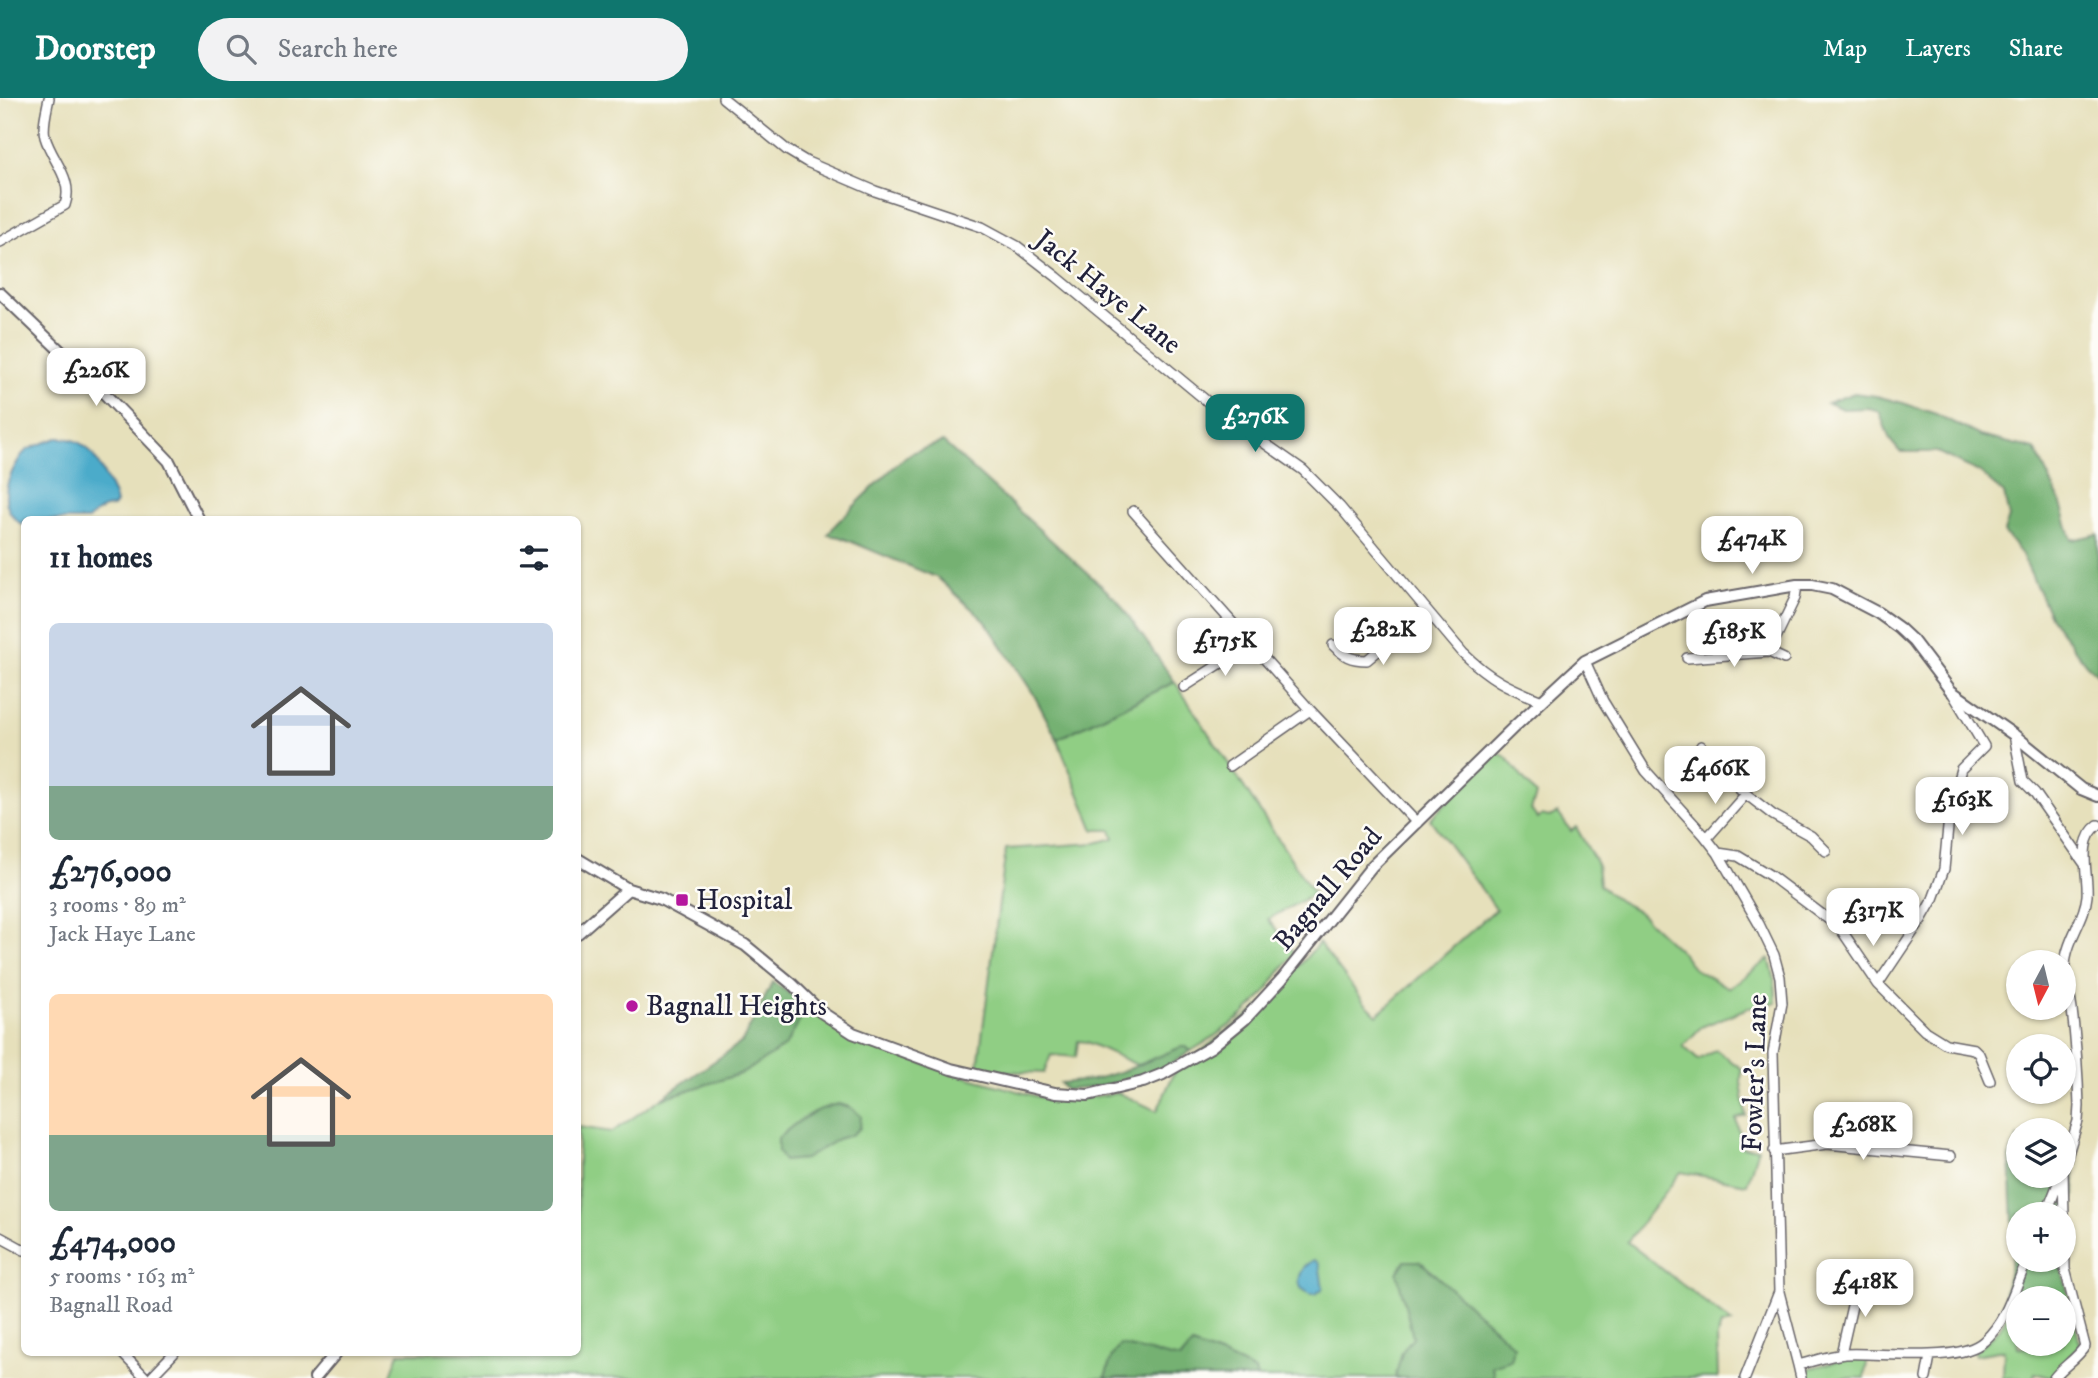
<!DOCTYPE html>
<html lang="en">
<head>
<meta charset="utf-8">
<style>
	:root { --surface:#fff; --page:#f2f2f3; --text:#1f2937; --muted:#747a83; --accent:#0f766e }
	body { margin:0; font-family:"IM FELL DW Pica",serif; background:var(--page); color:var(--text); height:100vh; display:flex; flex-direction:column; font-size:26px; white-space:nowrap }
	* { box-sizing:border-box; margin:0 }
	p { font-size:23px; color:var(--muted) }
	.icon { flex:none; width:38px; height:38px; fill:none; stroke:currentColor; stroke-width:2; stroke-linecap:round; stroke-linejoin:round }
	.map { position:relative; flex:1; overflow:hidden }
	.details { position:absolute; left:21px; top:418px; width:560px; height:840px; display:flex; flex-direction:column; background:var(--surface); border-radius:10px; box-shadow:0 2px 5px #0004 }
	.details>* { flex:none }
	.needle { width:46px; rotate:187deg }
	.fabs { position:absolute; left:2006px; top:852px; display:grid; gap:14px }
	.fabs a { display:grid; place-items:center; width:70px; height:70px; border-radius:50%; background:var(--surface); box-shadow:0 2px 5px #0004; font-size:35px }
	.price { position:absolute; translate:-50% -60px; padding:0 16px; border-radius:14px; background:#fff; color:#222; font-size:23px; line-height:46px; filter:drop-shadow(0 2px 4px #0008) }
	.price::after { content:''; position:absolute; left:50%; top:42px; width:21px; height:16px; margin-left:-10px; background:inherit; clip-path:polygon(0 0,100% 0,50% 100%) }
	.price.current { background:var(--accent); color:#fff }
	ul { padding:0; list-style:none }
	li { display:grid; align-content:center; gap:14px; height:371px; padding:0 28px }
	li span { display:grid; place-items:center; height:217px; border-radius:10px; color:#555 }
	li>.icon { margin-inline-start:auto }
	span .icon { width:126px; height:126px; fill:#fffc; stroke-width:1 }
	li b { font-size:30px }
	h2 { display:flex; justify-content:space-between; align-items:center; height:84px; padding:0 28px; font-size:30px }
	header { display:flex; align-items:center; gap:42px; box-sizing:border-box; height:98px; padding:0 35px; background:var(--accent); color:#fff }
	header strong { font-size:33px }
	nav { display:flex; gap:38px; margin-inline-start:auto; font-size:24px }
	.search { width:490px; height:63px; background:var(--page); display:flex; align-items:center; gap:18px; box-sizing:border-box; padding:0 24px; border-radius:38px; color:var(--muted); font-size:26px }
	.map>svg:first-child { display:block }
	.green { fill:#90ce84; stroke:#597860; stroke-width:2 }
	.forest { fill:#74b172; stroke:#4b6a56; stroke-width:2 }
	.water { fill:#4babca; stroke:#366682; stroke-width:2 }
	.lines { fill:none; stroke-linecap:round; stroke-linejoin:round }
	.minor-casing { stroke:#676468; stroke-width:12 }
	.tertiary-casing { stroke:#676468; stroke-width:14 }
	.minor { stroke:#fff; stroke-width:9 }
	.tertiary { stroke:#fff; stroke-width:10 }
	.poi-dot { fill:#b5179e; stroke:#fdfcf7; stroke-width:2.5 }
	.labels { text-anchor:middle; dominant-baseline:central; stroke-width:5; stroke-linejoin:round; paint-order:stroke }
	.street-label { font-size:28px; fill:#22223b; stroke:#fdfcf7 }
	.poi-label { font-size:28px; fill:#22223b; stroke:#fdfcf7; text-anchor:start }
</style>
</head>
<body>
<header>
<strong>Doorstep</strong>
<div class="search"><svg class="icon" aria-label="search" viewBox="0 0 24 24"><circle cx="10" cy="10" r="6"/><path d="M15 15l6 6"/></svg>Search here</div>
<nav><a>Map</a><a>Layers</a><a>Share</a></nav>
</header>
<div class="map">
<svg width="2098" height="1280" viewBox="0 0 2098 1280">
	<rect width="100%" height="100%" fill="#fdfcf7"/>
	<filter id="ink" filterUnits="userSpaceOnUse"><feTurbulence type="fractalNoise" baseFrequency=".0143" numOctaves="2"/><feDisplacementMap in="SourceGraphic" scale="14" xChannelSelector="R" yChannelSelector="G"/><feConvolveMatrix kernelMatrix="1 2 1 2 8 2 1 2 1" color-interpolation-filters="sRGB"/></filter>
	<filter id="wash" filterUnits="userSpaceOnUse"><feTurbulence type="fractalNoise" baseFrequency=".00686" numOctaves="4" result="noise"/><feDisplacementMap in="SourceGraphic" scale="28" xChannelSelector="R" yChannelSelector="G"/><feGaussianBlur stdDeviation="1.57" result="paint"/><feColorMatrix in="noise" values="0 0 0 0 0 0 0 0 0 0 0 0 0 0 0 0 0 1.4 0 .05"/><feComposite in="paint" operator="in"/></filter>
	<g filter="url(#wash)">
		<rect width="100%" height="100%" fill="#e6e0bb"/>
		<path class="green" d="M 1175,584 L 1314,796 L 1268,821 L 1296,857 C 1283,866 1275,882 1265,895 C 1244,919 1218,937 1191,953 L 1186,949 L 1137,967 L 1087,944 L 1078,943 L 1076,959 L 1051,957 L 1044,975 L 1000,973 L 978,969 L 1006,751 L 1096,745 L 1114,740 L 1111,732 L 1094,732 L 1057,641 Z
			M 1499,655 L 1506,659 L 1536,697 L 1531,712 L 1538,721 L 1542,717 L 1549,719 L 1558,715 L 1571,733 L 1576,729 L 1597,766 L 1599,787 L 1619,803 L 1635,811 L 1683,856 L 1693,870 L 1729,890 L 1769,861 C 1775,875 1776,890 1776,905 L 1750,909 L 1701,929 L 1683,948 L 1698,962 L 1716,952 L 1742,971 L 1741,984 L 1746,1018 L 1736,1021 L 1743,1050 L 1758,1050 L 1747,1086 L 1681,1074 L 1627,1144 L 1732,1225 L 1721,1227 L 1717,1239 L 1718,1280 L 1237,1280 L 1112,1258 L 1105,1280 L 390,1280 L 399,1255 L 578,1255 L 578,1029 L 612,1034 L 797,907 L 824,920 L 849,937 L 896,957 L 970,980 L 1039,999 L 1059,1001 L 1078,1001 L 1119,995 L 1157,1013 L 1175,973 L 1270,901 L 1319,845 L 1364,904 L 1377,917 L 1496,811 L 1430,721 L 1494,656 Z
			M 2008,1214 L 2018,1223 L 2018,1249 L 2038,1250 L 2041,1246 L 2063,1246 L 2063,1228 L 2072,1227 L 2074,1220 L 2080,1247 L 2051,1280 L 2035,1275 L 2033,1280 L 2003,1280 L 2004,1252 L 1975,1257 L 1974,1253 C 1990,1241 2001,1233 2008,1214 Z
			M 1850,1260 L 1868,1260 L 1864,1280 L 1807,1280 L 1806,1271 Z"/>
		<path class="forest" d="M 1854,295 L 1876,298 L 1903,305 L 1936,316 L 1980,338 L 2035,351 L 2060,403 L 2072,442 L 2098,436 L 2098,577 L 2086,566 L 2051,520 L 2022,457 L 2004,434 L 2009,419 L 2004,396 L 1979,374 L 1937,354 L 1900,354 L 1890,342 L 1879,313 L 1869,310 L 1843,311 L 1827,305 Z
			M 943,344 L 1117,502 L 1175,584 L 1057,641 L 1033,595 L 986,524 L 938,480 L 840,439 L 828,437 L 836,426 L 899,364 L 914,354 Z
			M 773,884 L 799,902 L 806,912 L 785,948 L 770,958 L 743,975 L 660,1001 L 742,944 Z
			M 1181,949 L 1186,949 L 1191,953 C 1156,980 1109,989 1066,992 L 1060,985 L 1092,982 L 1129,971 Z
			M 838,1006 L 850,1009 L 861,1018 L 860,1030 L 851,1037 L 838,1041 L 805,1061 L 784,1063 L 778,1054 L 778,1040 C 796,1024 814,1011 838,1006 Z
			M 2018,1038 L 2018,1078 L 2034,1078 L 2046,1084 L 2074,1075 C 2077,1098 2076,1100 2061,1116 L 2018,1116 L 2018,1162 L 2060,1162 L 2074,1220 L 2072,1227 L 2063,1228 L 2063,1200 L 2018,1200 L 2018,1223 L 2002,1209 L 2014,1150 L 2010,1058 Z
			M 1405,1163 L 1420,1163 L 1514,1248 L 1510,1262 L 1492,1268 L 1494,1280 L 1395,1280 L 1402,1254 L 1413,1239 L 1397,1175 Z
			M 1120,1247 L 1180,1261 L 1192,1247 L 1225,1259 L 1255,1273 L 1257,1280 L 1105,1280 L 1112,1258 Z"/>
		<path class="water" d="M 57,340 C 93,339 100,370 114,397 L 116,405 L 113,409 C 102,409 95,415 88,422 L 24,422 L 24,428 C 2,414 2,393 14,370 C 17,365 21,356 26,353 C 35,347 47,344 57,340 Z
			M 1314,1162 L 1319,1165 L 1323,1190 L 1316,1196 L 1310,1196 L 1301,1190 C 1296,1179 1303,1168 1314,1162 Z"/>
	</g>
	<g filter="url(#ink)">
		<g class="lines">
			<defs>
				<path id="minor" d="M 723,0 L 787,52 L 807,64 L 875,93 L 982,129 L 1017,148 L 1057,179 L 1220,314 L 1303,372 L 1340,409 L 1463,555 C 1490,581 1507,589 1542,603
					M 0,144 L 65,107 C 74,81 52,63 45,39 C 42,28 47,11 49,0
					M 1133,413 L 1310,612 L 1417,725
					M 1333,547 C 1344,558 1350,562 1367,562 L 1426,513
					M 1769,554 L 1795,500 L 1797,487
					M 1687,560 L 1769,554 L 1784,561
					M 1585,563 L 1603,603 L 1646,673 L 1704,737 L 1718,755 L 1759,826 L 1774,857 L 1780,879 L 1782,905 L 1773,955 L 1779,1194 L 1798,1267 C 1814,1263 1830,1257 1846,1256 C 1880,1254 1959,1266 1984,1243 C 2007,1223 2015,1189 2027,1162
					M 1184,589 L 1251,546
					M 2014,637 L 2023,683 L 2035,695 L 2084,765
					M 1701,648 L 1704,658 L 1746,696 L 1773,717 L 1811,738 L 1826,753
					M 1230,668 L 1310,612
					M 1707,740 L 1746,696
					M 1718,755 L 1738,758 L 1771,778 L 1840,830 L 1878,886 L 1925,933 L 1946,946 L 1974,951 L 1979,956 L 1990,983
					M 1878,886 L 1921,822 L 1933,801 L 1944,771 L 1950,709 L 1961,671 L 1984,648 L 1953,596
					M 1774,1053 L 1827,1046 L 1951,1058
					M 2063,1072 L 2078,1023 L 2079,1008 C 2078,976 2076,944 2072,912 C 2070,895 2063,875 2066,859 C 2070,837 2085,820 2087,798 C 2089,777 2076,743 2098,727
					M 2046,1116 L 2061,1078
					M 0,1139 L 24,1152
					M 122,1255 L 146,1280
					M 1841,1256 L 1854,1199 L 1851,1187
					M 1798,1267 L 1801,1280
					M 150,1280 L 174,1255
					M 1745,1280 L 1779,1194
					M 1926,1280 L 1930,1258
					M 2054,1280 C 2063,1268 2077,1261 2085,1248 L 2065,1171 L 2063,1072"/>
				<path id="tertiary" d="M 0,195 L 100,291 L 169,363 L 199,422
					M 578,761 L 628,791 L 661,801 L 745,847 L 791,885 L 821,914 L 853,935 L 951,971 L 1055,995 L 1088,997 L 1143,984 L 1163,976 L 1211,949 L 1245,921 L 1282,881 L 1372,768 L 1514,629 L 1585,563 L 1705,503 L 1797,487 L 1812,487 L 1832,491 L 1878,515 L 1899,530 L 1913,543 L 1951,593 L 2014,637 L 2081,691 L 2098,698
					M 578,835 L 628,791
					M 315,1280 L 336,1255"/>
			</defs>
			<use href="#minor" class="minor-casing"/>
			<use href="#tertiary" class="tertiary-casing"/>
			<use href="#minor" class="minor"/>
			<use href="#tertiary" class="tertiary"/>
		</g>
	</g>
	<g class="poi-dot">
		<rect x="675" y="795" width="14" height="14" rx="3.5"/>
		<circle cx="632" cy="908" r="7"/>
	</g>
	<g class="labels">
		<g class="street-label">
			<text transform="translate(1108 194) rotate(39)">Jack Haye Lane</text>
			<text transform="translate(1328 791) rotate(-50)">Bagnall Road</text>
			<text transform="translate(1755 975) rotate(-88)">Fowler's Lane</text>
		</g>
		<g class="poi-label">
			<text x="696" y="802">Hospital</text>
			<text x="646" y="908">Bagnall Heights</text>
		</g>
	</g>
</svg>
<div class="fabs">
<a><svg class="needle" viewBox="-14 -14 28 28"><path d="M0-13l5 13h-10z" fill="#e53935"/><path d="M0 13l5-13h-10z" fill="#747a83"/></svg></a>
<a><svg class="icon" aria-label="locate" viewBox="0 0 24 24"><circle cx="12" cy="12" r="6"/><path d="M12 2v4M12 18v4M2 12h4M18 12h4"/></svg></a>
<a><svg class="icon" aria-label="layers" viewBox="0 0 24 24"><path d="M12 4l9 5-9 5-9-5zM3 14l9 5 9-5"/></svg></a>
<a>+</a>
<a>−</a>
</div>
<b class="price" style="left:96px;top:310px">£226K</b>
<b class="price current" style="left:1255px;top:356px">£276K</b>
<b class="price" style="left:1752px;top:478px">£474K</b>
<b class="price" style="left:1383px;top:569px">£282K</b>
<b class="price" style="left:1734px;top:571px">£185K</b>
<b class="price" style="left:1225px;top:580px">£175K</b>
<b class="price" style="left:1715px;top:708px">£466K</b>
<b class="price" style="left:1962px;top:739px">£163K</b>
<b class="price" style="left:1873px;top:850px">£317K</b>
<b class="price" style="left:1863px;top:1064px">£268K</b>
<b class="price" style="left:1865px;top:1221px">£418K</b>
<section class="details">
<h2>11 homes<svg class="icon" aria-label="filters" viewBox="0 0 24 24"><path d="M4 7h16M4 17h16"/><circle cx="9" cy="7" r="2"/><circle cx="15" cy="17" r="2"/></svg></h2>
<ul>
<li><span style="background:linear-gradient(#c9d6e8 75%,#7fa58c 0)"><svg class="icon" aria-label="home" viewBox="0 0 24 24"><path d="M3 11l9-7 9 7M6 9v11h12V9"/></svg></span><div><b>£276,000</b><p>3 rooms · 89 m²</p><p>Jack Haye Lane</p></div></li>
<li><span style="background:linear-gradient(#ffd9b3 65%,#7fa58c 0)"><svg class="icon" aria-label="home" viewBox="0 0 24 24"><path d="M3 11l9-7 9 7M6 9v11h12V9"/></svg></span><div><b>£474,000</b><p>5 rooms · 163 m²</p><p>Bagnall Road</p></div></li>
</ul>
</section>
</div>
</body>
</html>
